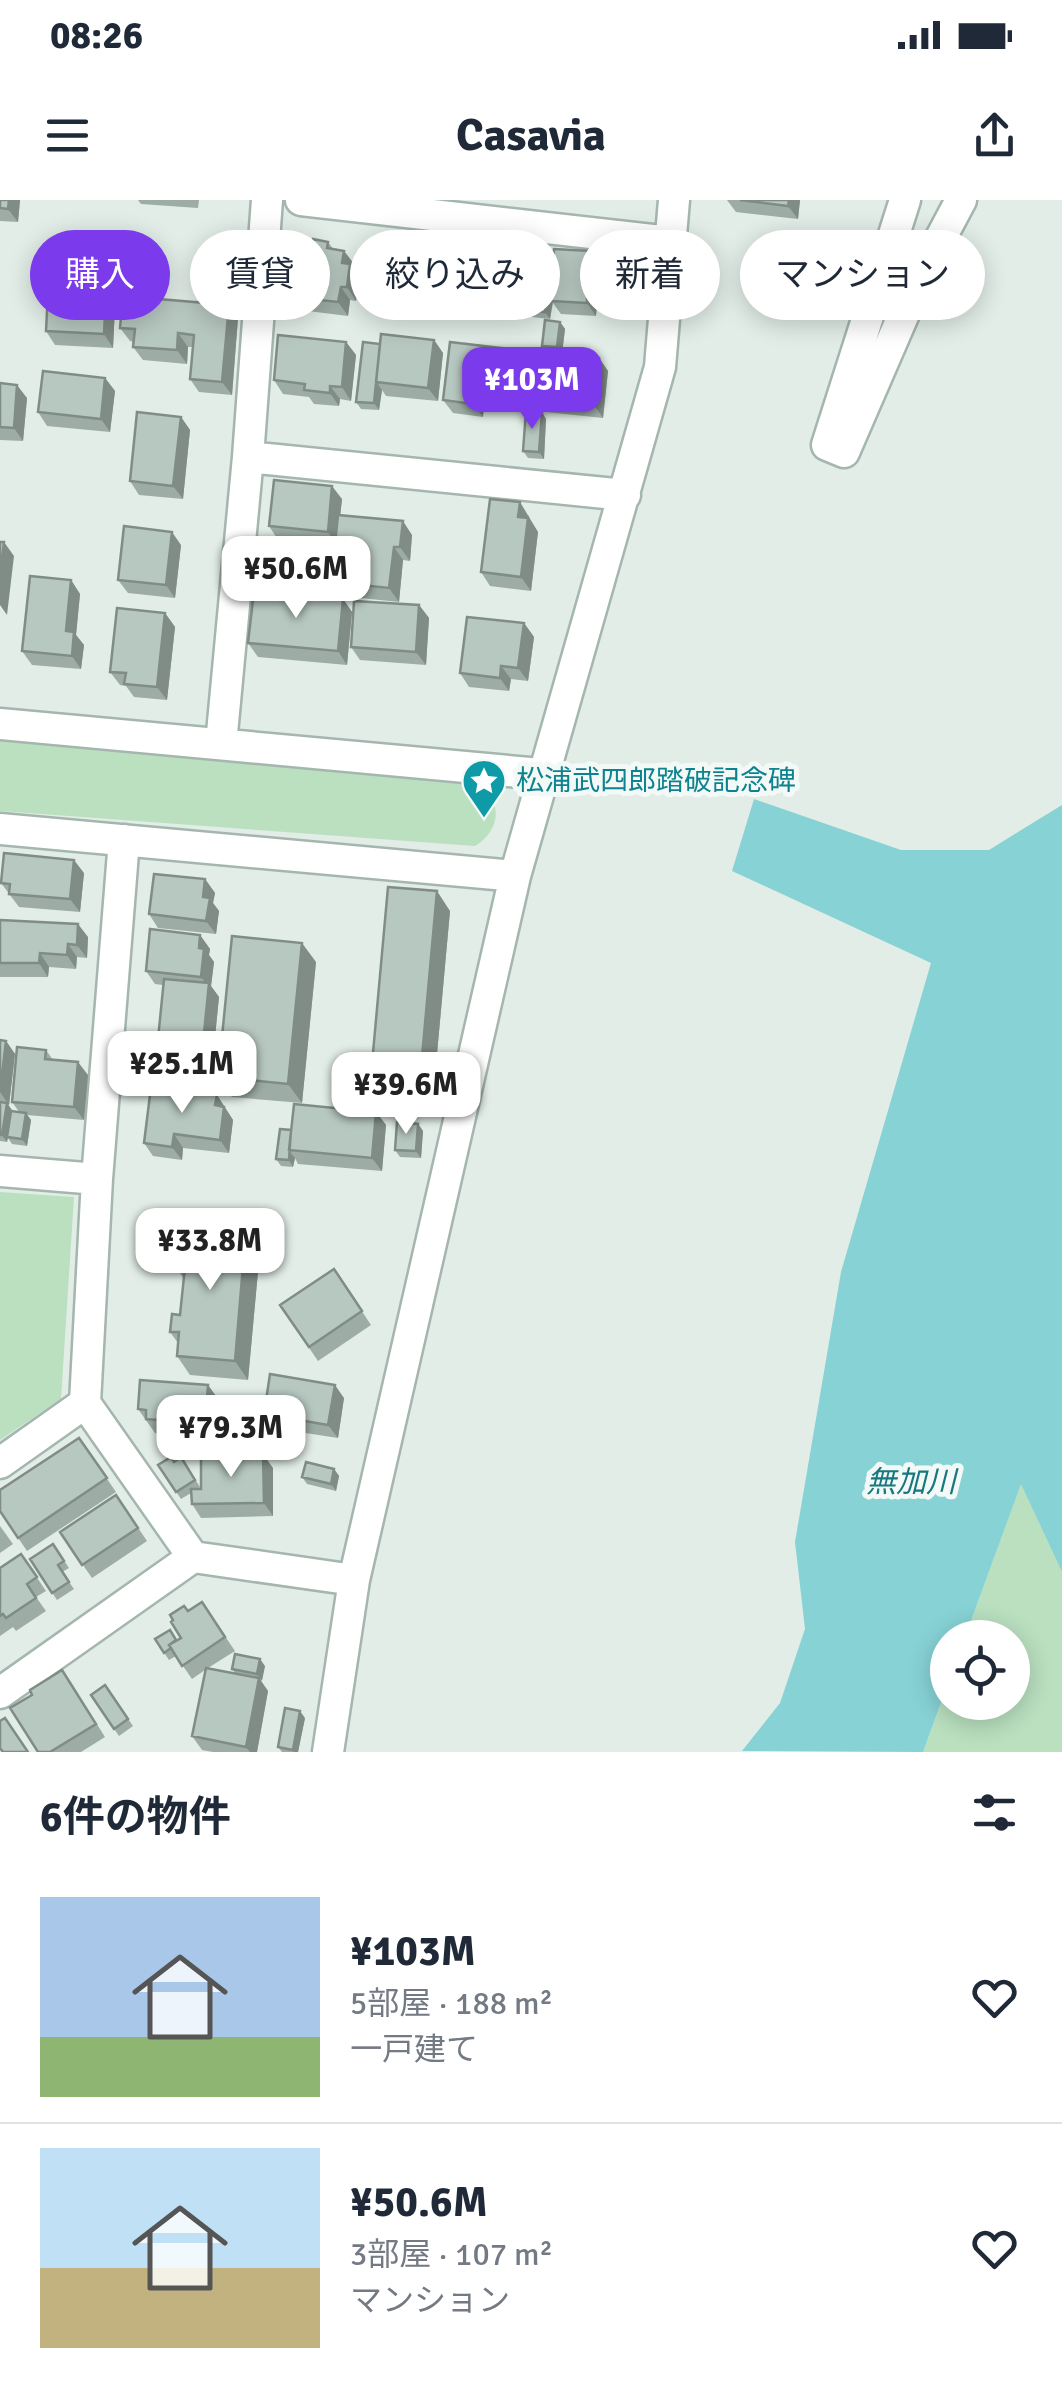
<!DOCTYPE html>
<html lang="ja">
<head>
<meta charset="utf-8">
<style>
	:root { --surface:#fff; --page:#f6f6f7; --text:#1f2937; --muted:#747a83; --line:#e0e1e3; --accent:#7c3aed }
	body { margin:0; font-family:Signika,"Noto Sans JP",sans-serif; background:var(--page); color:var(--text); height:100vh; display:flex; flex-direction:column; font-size:38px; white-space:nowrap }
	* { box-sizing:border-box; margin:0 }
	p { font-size:32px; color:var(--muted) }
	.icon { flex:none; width:55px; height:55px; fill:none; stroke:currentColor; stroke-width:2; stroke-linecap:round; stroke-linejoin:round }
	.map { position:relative; height:1552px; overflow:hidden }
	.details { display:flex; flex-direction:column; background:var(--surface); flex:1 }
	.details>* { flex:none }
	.hud { position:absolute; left:30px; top:30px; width:1002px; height:90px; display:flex; gap:20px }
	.fabs { position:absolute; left:930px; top:1420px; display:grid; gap:20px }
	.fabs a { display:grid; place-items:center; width:100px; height:100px; border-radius:50%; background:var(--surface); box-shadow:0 5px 25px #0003; font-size:50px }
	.price { position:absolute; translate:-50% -85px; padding:0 22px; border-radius:20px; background:#fff; color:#222; font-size:32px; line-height:65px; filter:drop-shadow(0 2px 5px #0008) }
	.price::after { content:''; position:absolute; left:50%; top:60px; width:30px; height:22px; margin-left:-15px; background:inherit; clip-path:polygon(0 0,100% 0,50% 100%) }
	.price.on { background:var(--accent); color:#fff }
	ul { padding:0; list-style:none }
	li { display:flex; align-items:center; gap:30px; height:250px; padding:0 40px }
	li+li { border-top:2px solid var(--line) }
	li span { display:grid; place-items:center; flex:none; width:280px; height:200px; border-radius:0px; color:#555 }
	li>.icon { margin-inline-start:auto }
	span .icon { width:120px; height:120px; fill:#fffc; stroke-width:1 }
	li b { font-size:42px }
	h2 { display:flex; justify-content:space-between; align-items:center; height:120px; padding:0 40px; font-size:42px }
	.tag { padding:0 35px; border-radius:45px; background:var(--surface); box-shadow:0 5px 25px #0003; font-size:35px; line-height:90px }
	.tag.on { background:var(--accent); color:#fff }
	.status { display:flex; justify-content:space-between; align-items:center; height:70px; padding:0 50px; background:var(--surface); direction:ltr }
	.status svg { height:28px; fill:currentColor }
	header { display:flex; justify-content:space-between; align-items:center; height:130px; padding:0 40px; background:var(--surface); font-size:45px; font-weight:800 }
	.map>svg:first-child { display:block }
	.green { fill:#bae0c0 }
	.water { fill:#87d2d5 }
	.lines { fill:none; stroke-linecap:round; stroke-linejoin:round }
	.minor-casing { stroke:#a4b6ae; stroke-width:35 }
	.minor { stroke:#fff; stroke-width:30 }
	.wall { fill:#9daca5 }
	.shaded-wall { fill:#808c86 }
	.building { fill:#b7c8c0; stroke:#808c86; stroke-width:2.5 }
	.labels { text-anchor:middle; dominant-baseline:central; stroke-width:10; stroke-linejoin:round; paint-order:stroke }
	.culture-label { font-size:28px; fill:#0d838f; stroke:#f3f9f6; text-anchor:start }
	.water-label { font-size:30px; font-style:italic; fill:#17797f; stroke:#f3f9f6 }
</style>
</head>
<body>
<div class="status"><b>08:26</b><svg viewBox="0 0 49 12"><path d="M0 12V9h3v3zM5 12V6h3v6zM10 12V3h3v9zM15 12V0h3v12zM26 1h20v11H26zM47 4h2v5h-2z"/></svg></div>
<header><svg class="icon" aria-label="menu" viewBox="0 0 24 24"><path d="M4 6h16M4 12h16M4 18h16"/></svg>Casavia<svg class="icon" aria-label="share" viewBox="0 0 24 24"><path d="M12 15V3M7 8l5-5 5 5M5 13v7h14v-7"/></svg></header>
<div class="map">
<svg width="1062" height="1552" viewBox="0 0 1062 1552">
	<rect width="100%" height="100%" fill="#e2ede7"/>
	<path class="green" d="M 0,538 L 445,576 C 456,579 468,580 478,586 C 505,602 499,632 475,646 L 0,611 Z
		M 0,992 L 74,997 L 61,1199 L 0,1240 Z
		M 1021,1283 L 1062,1372 L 1062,1552 L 923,1552 L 947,1486 L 948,1502 L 1012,1502 L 1012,1438 L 965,1437 Z"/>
	<path class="water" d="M 754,599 L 901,650 L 989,650 L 1062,605 L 1062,1372 L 1021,1284 L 965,1437 L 948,1438 L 947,1486 L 923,1552 L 742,1551 L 780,1503 L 805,1429 L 795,1342 L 841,1072 L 931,763 L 732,671 Z"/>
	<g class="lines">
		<defs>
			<path id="minor" d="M 301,0 L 670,42
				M 905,0 L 827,245 L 844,252 L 919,79 L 961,0
				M 248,257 L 625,295
				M 0,524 L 541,574
				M 221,544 L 248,257 L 267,0
				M 0,629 L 515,676
				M 124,640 L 97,979 L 85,1203 L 193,1357 L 354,1380
				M 0,971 L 97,979
				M 0,1263 L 85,1203
				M 0,1493 L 193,1357
				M 328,1552 L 354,1380 L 515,676 L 660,167 L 674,0"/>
		</defs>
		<use href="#minor" class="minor-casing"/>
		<use href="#minor" class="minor"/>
	</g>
	<path class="wall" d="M 0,0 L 20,0 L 18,22 L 0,21 Z
		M 138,0 L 199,0 L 198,8 L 141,4 Z
		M 727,0 L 800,0 L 798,19 L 736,12 Z
		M 419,35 L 440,64 L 437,90 L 431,89 L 429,108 L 383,103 L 373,90 L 392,46 Z
		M 328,42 L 333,49 L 344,51 L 354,64 L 353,68 L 360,78 L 356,101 L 350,100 L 348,116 L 300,110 L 291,97 L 312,46 Z
		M 514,51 L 524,65 L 516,112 L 472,105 L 462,92 Z
		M 609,52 L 619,66 L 617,104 L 597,104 L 596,116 L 561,114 L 553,103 L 550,119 L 532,117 L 528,110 L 553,74 Z
		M 106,94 L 115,107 L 113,148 L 55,145 L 46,131 Z
		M 229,105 L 238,118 L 232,195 L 199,192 L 190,179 L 193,147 L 188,147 L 187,164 L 143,160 L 133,147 L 134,142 L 130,141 L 120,128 Z
		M 560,122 L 565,129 L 562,154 L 599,158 L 608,171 L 603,218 L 536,211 L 526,198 L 546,152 L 542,146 Z
		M 434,140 L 443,153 L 438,201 L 386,196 L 382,190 L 379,210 L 361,209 L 356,202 L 380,144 Z
		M 346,142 L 356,155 L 351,201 L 340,199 L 339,206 L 314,204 L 309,197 L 283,194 L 274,180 Z
		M 509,149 L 518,162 L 515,187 L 505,185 L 502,207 L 484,205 L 483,217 L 453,213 L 443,200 Z
		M 105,178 L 115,191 L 110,232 L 47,226 L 38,212 Z
		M 0,183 L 27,198 L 23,241 L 0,240 Z
		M 181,217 L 190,230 L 183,299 L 139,295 L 130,281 Z
		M 546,219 L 544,259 L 528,258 L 523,251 Z
		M 342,299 L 340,315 L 412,335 L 410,361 L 403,360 L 399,402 L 341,396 L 331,382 L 335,346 L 278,340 L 269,326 Z
		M 529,315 L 529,319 L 538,332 L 531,391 L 490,386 L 481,372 Z
		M 181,345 L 175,398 L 128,393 L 118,380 Z
		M 71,380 L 80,394 L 76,435 L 84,445 L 81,469 L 32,465 L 22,451 Z
		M 343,399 L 352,412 L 347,465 L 258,457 L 248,443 Z
		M 419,405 L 429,418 L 426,465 L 360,460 L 351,447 Z
		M 165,413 L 175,427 L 167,500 L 134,497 L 126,486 L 120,485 L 110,472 Z
		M 524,423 L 534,437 L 528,481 L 511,479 L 509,491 L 469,487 L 460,473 Z
		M 84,673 L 80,712 L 19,707 L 1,683 Z
		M 205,679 L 215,693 L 213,703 L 219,711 L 216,734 L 158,728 L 149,714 Z
		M 450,711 L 432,909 L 383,905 L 370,886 Z
		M 0,720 L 88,737 L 87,758 L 77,757 L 76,769 L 49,767 L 48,777 L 0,777 Z
		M 200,735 L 210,749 L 209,755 L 214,762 L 211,786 L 219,797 L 210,887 L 164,882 L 155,869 L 163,785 L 155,784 L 146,771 Z
		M 316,762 L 302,903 L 232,897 L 218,877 Z
		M 0,840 L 6,841 L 15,854 L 9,905 L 8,905 L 12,912 L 20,913 L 12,902 L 46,850 L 53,860 L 88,875 L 84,920 L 27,915 L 31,920 L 27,946 L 12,944 L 8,938 L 7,942 L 0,941 Z
		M 217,895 L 233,920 L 229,953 L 183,948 L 182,960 L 153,956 L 144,943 Z
		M 376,912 L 386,925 L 382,971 L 298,964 L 295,958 L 293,967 L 281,966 L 276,959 L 291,930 Z
		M 418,924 L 423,931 L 421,958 L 400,957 L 395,950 Z
		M 256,1018 L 261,1025 L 259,1040 L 252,1038 L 260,1050 L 248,1180 L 190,1175 L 177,1156 L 178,1143 L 170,1132 L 180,1115 L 184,1079 L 175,1066 L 186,1050 L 222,1028 Z
		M 334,1069 L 371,1125 L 318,1161 L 280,1105 Z
		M 208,1185 L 218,1199 L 214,1237 L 155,1233 L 138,1209 Z
		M 344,1198 L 338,1238 L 273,1228 L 264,1214 Z
		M 79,1238 L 116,1292 L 27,1351 L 0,1311 Z
		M 181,1257 L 200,1287 L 198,1289 L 273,1268 L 273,1316 L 201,1318 L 192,1304 L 191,1293 L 181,1299 L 158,1265 L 174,1262 Z
		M 334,1269 L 339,1276 L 336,1291 L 307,1284 L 302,1277 Z
		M 116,1295 L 147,1341 L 92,1378 L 60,1332 Z
		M 0,1326 L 13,1344 L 0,1353 Z
		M 53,1344 L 69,1368 L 62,1372 L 74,1389 L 57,1400 L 30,1359 Z
		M 21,1354 L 46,1391 L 36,1397 L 46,1411 L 16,1431 L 13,1427 L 0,1436 L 0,1368 Z
		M 202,1402 L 235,1451 L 208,1468 L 235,1473 L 232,1469 L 265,1466 L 261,1481 L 268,1491 L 257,1552 L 213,1552 L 202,1550 L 192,1536 L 205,1470 L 192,1479 L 176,1456 L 169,1460 L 155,1439 L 177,1440 L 181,1438 L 188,1411 Z
		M 71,1483 L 105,1537 L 81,1552 L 38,1552 Z
		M 105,1485 L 133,1526 L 119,1536 L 91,1495 Z
		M 305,1518 L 298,1552 L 282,1552 L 278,1547 Z"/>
	<path class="shaded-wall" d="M 9,0 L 20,0 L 18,22 L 8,9 Z
		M 789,0 L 800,0 L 798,19 L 788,6 Z
		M 419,35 L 429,49 L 427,63 L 418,50 Z
		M 344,51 L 354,64 L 353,68 L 360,78 L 356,101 L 347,87 L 342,63 Z
		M 430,51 L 440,64 L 437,90 L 428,76 Z
		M 514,51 L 524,65 L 516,112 L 507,98 Z
		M 609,52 L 619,66 L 617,104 L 607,91 Z
		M 551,72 L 556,79 L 550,119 L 545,112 Z
		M 422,75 L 431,89 L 429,108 L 419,94 Z
		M 341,87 L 350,100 L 348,116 L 338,102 Z
		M 587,90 L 597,104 L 596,116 L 587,103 Z
		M 106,94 L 115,107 L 113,148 L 104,134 Z
		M 229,105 L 238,118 L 232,195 L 222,182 Z
		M 560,122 L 565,129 L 562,154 L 557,147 Z
		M 178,133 L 188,147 L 187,164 L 177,150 Z
		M 434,140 L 443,153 L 438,201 L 428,188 Z
		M 346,142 L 356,155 L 351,201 L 342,187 Z
		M 509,149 L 518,162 L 515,187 L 506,173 Z
		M 599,158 L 608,171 L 603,218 L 594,205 Z
		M 496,172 L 505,185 L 502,207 L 493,194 Z
		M 105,178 L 115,191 L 110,232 L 101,219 Z
		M 377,183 L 382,190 L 379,210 L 374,203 Z
		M 17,185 L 27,198 L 23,241 L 14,228 Z
		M 330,186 L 340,199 L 339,206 L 330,193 Z
		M 474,191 L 484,205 L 483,217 L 473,204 Z
		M 542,212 L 546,219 L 544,259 L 539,252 Z
		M 181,217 L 190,230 L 183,299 L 173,286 Z
		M 332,286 L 342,299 L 337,346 L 328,332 Z
		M 520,302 L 538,332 L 531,391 L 521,377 L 518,317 Z
		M 403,321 L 412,335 L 410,361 L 400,347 Z
		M 172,332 L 181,345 L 175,398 L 166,385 Z
		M 4,342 L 14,356 L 7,415 L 0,405 L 0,379 Z
		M 394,347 L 403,360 L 399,402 L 389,388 Z
		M 71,380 L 80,394 L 76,435 L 84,445 L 81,469 L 72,456 L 66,431 Z
		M 343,399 L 352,412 L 347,465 L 338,451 Z
		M 419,405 L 429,418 L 426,465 L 416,452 Z
		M 165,413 L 175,427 L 167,500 L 157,487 Z
		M 524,423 L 534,437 L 528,481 L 518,468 Z
		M 501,466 L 511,479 L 509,491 L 500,478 Z
		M 74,660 L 84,673 L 80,712 L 70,699 Z
		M 205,679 L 215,693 L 213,703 L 219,711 L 216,734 L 206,721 L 203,697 Z
		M 437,691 L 450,711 L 432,909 L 419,890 Z
		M 78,724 L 88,737 L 87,758 L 77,745 Z
		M 200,735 L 210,749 L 209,755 L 214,762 L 211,786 L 219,797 L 210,887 L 200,874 L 209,788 L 201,777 L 199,748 Z
		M 302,743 L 316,762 L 302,903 L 288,884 Z
		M 68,744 L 77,757 L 76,769 L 67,755 Z
		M 40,753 L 49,767 L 48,777 L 39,763 Z
		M 6,841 L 15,854 L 9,905 L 0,892 Z
		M 78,862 L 88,875 L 84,920 L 74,907 Z
		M 217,895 L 233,920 L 229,953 L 220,940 L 215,905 Z
		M 7,903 L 12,910 L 7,942 L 2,935 Z
		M 376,912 L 386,925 L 382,971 L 372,958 Z
		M 26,913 L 31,920 L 27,946 L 22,939 Z
		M 418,924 L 423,931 L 421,958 L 416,951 Z
		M 174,934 L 183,948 L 182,960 L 172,947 Z
		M 290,952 L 295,958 L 293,967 L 289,960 Z
		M 256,1018 L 261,1025 L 259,1040 L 255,1033 Z
		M 246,1030 L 260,1050 L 248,1180 L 235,1161 Z
		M 208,1185 L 218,1199 L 214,1237 L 205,1224 Z
		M 335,1185 L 344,1198 L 338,1238 L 328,1225 Z
		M 263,1254 L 273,1268 L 273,1316 L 264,1303 Z
		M 334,1269 L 339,1276 L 336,1291 L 331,1284 Z
		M 260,1459 L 265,1466 L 262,1481 L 257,1474 Z
		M 259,1478 L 268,1491 L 257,1552 L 250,1552 L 246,1547 Z
		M 300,1511 L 305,1518 L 298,1552 L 294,1552 L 293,1550 Z"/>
	<path class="building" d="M 0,0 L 9,0 L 8,9 L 0,8 Z
		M 740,0 L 789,0 L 788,6 Z
		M 393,33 L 419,35 L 418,50 L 430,51 L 428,76 L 422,75 L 419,94 L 373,90 L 378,45 L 392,46 Z
		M 313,39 L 328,42 L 327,48 L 344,51 L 342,63 L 350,64 L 347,87 L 341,87 L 338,102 L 291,97 L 298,45 L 312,46 Z
		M 470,45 L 514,51 L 507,98 L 462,92 Z
		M 554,49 L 609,52 L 607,91 L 587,90 L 587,103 L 551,101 Z
		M 533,69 L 551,72 L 545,112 L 528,110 Z
		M 48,91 L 106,94 L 104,134 L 46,131 Z
		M 123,96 L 229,105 L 222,182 L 190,179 L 194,135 L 178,133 L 177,150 L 133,147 L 135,129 L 120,128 Z
		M 545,120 L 560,122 L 557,147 L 542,146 Z
		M 381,134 L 434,140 L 428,188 L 376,182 Z
		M 278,135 L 346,142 L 342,187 L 330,186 L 330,193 L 304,190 L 305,184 L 274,180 Z
		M 363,142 L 380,144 L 374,203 L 356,202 Z
		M 450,142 L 509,149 L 506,173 L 496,172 L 493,194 L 474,191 L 473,204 L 443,200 Z
		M 531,151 L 599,158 L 594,205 L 526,198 Z
		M 43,171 L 105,178 L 101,219 L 38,212 Z
		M 0,183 L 17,185 L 14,228 L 0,227 Z
		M 526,211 L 542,212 L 539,252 L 523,251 Z
		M 137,212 L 181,217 L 173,286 L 130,281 Z
		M 274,280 L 332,286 L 328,332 L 269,326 Z
		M 490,299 L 520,302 L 518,317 L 528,318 L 521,377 L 481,372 Z
		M 338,315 L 403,321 L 400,347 L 394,347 L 389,388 L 331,382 Z
		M 124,326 L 172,332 L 166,385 L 118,380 Z
		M 0,342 L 4,342 L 0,379 Z
		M 30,376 L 71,380 L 66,431 L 74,432 L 72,456 L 22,451 Z
		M 254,391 L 343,399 L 338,451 L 248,443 Z
		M 354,401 L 419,405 L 416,452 L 351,447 Z
		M 117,408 L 165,413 L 157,487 L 124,484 L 126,473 L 110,472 Z
		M 467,417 L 524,423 L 518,468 L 501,466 L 500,478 L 460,473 Z
		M 4,653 L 74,660 L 70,699 L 9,694 L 10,684 L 1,683 Z
		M 154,674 L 205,679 L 203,697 L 210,698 L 206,721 L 149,714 Z
		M 388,687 L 437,691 L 419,890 L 370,886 Z
		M 0,720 L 78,724 L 77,745 L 68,744 L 67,755 L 40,753 L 39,763 L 0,763 Z
		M 150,729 L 200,735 L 199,748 L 204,749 L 201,777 L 146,771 Z
		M 232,736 L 302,743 L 288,884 L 218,877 Z
		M 164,779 L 209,783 L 200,874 L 155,869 Z
		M 0,840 L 6,841 L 0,892 Z
		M 17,847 L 46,850 L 45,859 L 78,862 L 74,907 L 12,902 Z
		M 151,887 L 217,895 L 215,905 L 224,907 L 220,940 L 174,934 L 172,947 L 144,943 Z
		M 0,902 L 7,903 L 2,935 L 0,935 Z
		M 294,904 L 376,912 L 372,958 L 289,950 Z
		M 11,911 L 26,913 L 22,939 L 7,937 Z
		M 397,922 L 418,924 L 416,951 L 395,950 Z
		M 280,929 L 291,930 L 289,960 L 276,959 Z
		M 224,1014 L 256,1018 L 255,1033 L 222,1028 Z
		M 188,1025 L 246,1030 L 235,1161 L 177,1156 L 179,1132 L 170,1132 L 172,1114 L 180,1115 L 185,1067 L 175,1066 L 176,1049 L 186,1050 Z
		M 334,1069 L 362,1111 L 309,1147 L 280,1105 Z
		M 270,1174 L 335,1185 L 328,1225 L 264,1214 Z
		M 140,1180 L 208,1185 L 205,1224 L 146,1219 L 146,1210 L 138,1209 Z
		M 79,1238 L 107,1278 L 18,1338 L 0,1311 L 0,1290 Z
		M 263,1254 L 264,1303 L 192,1304 L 191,1289 L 201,1289 L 201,1256 Z
		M 171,1257 L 174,1262 L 181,1257 L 195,1280 L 176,1292 L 158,1265 Z
		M 306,1262 L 334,1269 L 331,1284 L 302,1277 Z
		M 116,1295 L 138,1328 L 82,1365 L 60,1332 Z
		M 53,1344 L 64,1361 L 58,1365 L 69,1382 L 52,1393 L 30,1359 Z
		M 21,1354 L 37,1377 L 27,1384 L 36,1398 L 6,1418 L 3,1414 L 0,1416 L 0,1368 Z
		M 202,1402 L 225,1437 L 182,1466 L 169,1445 L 181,1438 L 171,1422 L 173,1420 L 170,1415 L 184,1406 L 188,1411 Z
		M 170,1430 L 176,1440 L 169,1445 L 171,1448 L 164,1453 L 155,1439 Z
		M 235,1454 L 260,1459 L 257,1474 L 232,1469 Z
		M 206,1468 L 259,1478 L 246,1547 L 192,1536 Z
		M 62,1470 L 96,1524 L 50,1552 L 38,1552 L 10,1508 L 32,1495 L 30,1490 Z
		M 105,1485 L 128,1519 L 114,1529 L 91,1495 Z
		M 285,1508 L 300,1511 L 293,1550 L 278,1547 Z
		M 5,1518 L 28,1552 L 3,1552 L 0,1548 L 0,1521 Z"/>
	<defs>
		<symbol id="sight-pin" viewBox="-11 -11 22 30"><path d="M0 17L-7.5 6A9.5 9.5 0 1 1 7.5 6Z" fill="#0f9aa8" stroke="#f3f9f6"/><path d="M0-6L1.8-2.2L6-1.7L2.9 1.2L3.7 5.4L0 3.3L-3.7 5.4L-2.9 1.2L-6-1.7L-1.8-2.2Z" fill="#fff"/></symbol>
	</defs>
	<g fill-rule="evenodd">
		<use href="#sight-pin" x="459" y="556" width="50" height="68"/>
	</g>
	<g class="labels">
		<g class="culture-label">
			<text x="516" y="581">松浦武四郎踏破記念碑</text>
		</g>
		<g class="water-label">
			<text x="911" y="1282">無加川</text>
		</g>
	</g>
</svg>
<div class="fabs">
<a><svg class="icon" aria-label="locate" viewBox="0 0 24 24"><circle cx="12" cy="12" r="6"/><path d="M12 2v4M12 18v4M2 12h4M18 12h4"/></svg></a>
</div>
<b class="price on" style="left:532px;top:232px">¥103M</b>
<b class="price" style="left:296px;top:421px">¥50.6M</b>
<b class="price" style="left:182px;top:916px">¥25.1M</b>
<b class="price" style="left:406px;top:937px">¥39.6M</b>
<b class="price" style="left:210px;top:1093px">¥33.8M</b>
<b class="price" style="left:231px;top:1280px">¥79.3M</b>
<div class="hud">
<a class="tag on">購入</a>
<a class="tag">賃貸</a>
<a class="tag">絞り込み</a>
<a class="tag">新着</a>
<a class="tag">マンション</a>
</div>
</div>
<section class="details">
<h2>6件の物件<svg class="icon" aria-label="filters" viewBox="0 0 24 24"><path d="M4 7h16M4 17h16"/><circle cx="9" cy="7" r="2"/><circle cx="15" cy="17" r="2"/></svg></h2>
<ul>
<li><span style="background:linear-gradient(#a9c7e8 70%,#8fb573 0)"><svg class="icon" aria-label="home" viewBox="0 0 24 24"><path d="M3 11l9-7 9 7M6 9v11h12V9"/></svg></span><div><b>¥103M</b><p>5部屋 · 188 m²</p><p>一戸建て</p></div><svg class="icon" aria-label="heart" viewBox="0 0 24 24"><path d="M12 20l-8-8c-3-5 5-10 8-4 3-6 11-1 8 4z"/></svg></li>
<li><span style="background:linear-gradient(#bfe0f5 60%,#c2b280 0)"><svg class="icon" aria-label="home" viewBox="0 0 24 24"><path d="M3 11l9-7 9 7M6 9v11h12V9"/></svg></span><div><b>¥50.6M</b><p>3部屋 · 107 m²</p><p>マンション</p></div><svg class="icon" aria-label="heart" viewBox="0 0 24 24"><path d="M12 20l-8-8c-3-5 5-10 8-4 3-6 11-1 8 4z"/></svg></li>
</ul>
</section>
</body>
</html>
